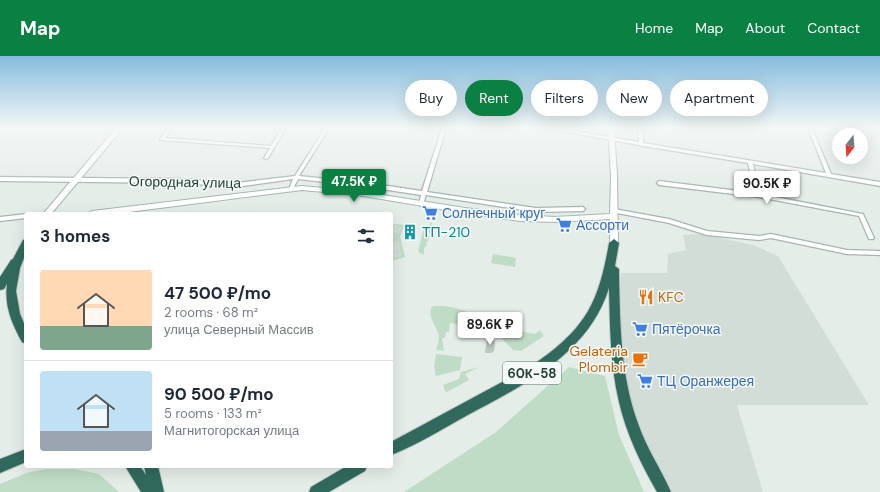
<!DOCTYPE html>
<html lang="en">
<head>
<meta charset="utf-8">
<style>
	:root { --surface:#fff; --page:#f6f6f7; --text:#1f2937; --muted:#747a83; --line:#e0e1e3; --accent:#0b8043 }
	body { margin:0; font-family:"DM Sans",sans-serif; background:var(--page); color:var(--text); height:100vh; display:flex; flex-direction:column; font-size:15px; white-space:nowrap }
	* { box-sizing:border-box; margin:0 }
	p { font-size:13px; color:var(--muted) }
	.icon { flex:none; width:22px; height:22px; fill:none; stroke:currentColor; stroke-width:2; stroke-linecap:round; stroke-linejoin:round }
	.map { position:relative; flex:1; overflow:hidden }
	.drawer { position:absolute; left:24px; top:156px; width:369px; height:256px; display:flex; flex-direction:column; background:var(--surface); border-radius:4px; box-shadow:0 4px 16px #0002 }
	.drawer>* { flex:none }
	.top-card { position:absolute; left:405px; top:24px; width:380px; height:36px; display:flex; gap:8px }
	.needle { width:26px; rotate:197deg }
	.tools { position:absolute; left:832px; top:72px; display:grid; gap:8px }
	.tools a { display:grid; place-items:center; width:36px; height:36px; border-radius:50%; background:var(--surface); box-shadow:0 4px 16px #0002; font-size:20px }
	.price { position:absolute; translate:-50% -34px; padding:0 9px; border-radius:4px; background:#fff; color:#222; font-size:13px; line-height:26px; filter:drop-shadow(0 1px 2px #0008) }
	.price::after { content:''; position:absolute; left:50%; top:24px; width:12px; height:9px; margin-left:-6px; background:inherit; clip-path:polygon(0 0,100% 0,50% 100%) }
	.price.current { background:var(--accent); color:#fff }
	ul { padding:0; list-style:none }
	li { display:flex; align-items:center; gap:12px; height:100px; padding:0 16px }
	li+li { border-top:1px solid var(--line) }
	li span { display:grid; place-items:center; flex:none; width:112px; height:80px; border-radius:4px; color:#555 }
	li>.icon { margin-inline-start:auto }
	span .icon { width:48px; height:48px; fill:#fffc; stroke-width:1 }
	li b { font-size:17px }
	h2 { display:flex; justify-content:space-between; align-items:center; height:48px; padding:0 16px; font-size:17px }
	.tag { padding:0 14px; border-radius:18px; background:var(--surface); box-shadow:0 4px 16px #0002; font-size:14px; line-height:36px }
	.tag.current { background:var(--accent); color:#fff }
	header { display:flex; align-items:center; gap:24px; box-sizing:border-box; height:56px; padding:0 20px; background:var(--accent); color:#fff }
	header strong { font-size:19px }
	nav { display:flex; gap:22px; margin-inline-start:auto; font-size:14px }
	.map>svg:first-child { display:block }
	.built { fill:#d3ddd8 }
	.green { fill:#bfddc6 }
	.building { fill:#bac8c2 }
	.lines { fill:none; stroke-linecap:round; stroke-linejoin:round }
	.street-casing { stroke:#a7b5b0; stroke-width:2.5 }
	.secondary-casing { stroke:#a4b9b1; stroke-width:2 }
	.highway-casing { stroke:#c2c9c7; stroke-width:2 }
	.street { fill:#fff; fill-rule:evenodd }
	.secondary { fill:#fff; fill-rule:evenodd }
	.highway { fill:#316a5d; fill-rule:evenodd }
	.labels { text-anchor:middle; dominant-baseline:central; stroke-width:3; stroke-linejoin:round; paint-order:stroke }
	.shield { fill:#f5faf8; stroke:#637771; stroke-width:1 }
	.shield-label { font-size:13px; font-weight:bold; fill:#243f37 }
	.street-label { font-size:14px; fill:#243f37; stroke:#f5faf8 }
	.shop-label { font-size:14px; fill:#366cbe; stroke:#f5faf8; text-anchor:start }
	.culture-label { font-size:14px; fill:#0d838f; stroke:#f5faf8; text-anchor:start }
	.food-label { font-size:14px; fill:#c56008; stroke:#f5faf8; text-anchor:start }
</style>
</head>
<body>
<header>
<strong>Map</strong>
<nav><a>Home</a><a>Map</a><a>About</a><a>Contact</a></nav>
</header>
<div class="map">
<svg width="880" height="436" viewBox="0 0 880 436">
	<rect width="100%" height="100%" fill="#e5ede9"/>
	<path class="built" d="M 391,168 L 404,169 L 400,181 L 405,201 L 391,205 Z
		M 702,178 L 753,189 L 778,200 L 869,349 L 737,349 L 763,436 L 672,436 L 662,422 L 641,375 L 629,341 L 623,298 L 620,259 L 621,217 L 667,217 L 668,198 L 686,194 L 683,179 Z"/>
	<path class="green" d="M 430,167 L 432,167 L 430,176 L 429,177 L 428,185 L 426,186 L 427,189 L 424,192 L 424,199 L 418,196 L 423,175 L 429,173 Z
		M 391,168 L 404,169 L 400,181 L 405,201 L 391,205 L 391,202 L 400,201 L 402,196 L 391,195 L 399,195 L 401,190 L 399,185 L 394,185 L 391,192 L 393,182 L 391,176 L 399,177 L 402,171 L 393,169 L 391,174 Z
		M 493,198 L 516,202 L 515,211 L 491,207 Z
		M 433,250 C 450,249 467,254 481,264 L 480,275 L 463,273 L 463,271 L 457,270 L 457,268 L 450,267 L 449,276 L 446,276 L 445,282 L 442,282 L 444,295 L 436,294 C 437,290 439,285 439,281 C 438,271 425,259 433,250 Z
		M 489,269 L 535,278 L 540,274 L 544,280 L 521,295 L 513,294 Z
		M 436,298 L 462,301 L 460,314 L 436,320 L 434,311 Z
		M 479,311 L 465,318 L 469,324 L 447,336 L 445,335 L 443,329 L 459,323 L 461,316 Z
		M 569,311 L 605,320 L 619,379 L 644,436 L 404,436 L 496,376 Z
		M 47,413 L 74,413 L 99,418 L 119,436 L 0,436 L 0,428 L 26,417 Z"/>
	<path class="building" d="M 487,283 L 493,284 L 495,286 L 494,295 L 491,297 L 485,297 Z"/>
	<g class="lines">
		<defs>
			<path id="street" d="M 168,72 L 172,72 L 165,82 L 271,90 L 282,72 L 286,72 L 268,102 L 266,103 L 264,102 L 270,92 L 160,84 L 160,83 Z
				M 325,72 L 329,72 L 299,120 L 368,127 L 422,135 L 442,72 L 446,72 L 427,136 L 536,152 L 583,151 L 585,153 L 583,155 L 536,156 L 426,139 L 423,148 L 421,150 L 419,148 L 421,139 L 368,131 L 298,123 L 293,133 L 291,135 L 289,133 L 293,123 L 236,131 L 180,127 L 0,125 L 0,121 L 180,123 L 236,127 L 295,120 Z
				M 544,72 L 556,72 L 639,86 L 639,72 L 643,72 L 643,87 L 826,117 L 808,72 L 812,72 L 831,118 L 880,126 L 880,130 L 753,108 L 760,138 L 863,158 L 874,182 L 873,183 L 869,183 L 859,160 L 758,141 L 659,129 L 657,127 L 659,125 L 755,137 L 748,107 L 643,90 L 641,90 L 639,89 Z
				M 736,72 L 750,72 L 755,74 L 753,75 Z
				M 614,153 L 669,163 L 707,175 L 759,180 L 771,178 L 847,194 L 880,195 L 880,199 L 847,198 L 771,182 L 759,184 L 707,179 L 669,167 L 612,156 L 612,154 Z
				M 26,158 L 26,162 L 0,165 L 0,161 Z"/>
			<path id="secondary" d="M 116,72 L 123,72 L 51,158 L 43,158 Z
				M 608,72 L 614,72 L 617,119 L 618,187 L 614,190 L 610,187 L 610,163 L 555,166 L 520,165 L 465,157 L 357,139 L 302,134 L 113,158 L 88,158 L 92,155 L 302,130 L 357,135 L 465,152 L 520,159 L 555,161 L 610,158 L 611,119 Z"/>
			<path id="highway" d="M 26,183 L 26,197 L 20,212 L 16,235 L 20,258 L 26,272 L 26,288 L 22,286 C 12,268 4,250 7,228 L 4,233 L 0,234 L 0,221 L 11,204 L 13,203 L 23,184 Z
				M 614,183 L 619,187 L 615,210 L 619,213 C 620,266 620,320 639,370 C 647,393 661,413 671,436 L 657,436 C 641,408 626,377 619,346 C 610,308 610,270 609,232 C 588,299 523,329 466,360 C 442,373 417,389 391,399 L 391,386 L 530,311 C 584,274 598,251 609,187 Z
				M 26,393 L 26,406 L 0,417 L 0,403 Z
				M 125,410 L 140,410 L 146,419 L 144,410 L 158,410 L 164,436 L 141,436 Z
				M 347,410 L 367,410 L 365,415 L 329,436 L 309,436 L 311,431 Z"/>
		</defs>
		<use href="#street" class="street-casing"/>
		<use href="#secondary" class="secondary-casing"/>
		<use href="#highway" class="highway-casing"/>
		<use href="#street" class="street"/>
		<use href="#secondary" class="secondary"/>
		<use href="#highway" class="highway"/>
	</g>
	<linearGradient id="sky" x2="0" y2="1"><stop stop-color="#85bcde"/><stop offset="0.54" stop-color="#f3f7f5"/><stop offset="1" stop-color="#f3f7f5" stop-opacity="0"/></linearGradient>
	<rect width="880" height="133" fill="url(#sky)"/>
	<defs>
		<symbol id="supermarket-bare" viewBox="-9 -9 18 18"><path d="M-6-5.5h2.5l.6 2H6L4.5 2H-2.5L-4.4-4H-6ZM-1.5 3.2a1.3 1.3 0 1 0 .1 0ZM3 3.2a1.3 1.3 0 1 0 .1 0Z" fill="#3f7fe0" stroke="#f5faf8" stroke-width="2.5" paint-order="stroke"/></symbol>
		<symbol id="building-bare" viewBox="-9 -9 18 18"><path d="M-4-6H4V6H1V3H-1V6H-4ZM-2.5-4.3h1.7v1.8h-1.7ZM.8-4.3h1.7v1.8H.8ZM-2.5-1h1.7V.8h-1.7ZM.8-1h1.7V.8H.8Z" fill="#0f9aa8" stroke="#f5faf8" stroke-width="2.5" paint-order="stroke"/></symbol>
		<symbol id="restaurant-bare" viewBox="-9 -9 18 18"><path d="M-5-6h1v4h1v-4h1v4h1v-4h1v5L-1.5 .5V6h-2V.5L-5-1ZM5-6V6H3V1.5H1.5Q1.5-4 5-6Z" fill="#e8710a" stroke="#f5faf8" stroke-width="2.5" paint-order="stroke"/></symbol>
		<symbol id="cafe-bare" viewBox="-9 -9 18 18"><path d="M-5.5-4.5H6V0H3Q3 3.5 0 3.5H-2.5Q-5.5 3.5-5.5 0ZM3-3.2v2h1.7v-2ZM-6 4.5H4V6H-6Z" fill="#e8710a" stroke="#f5faf8" stroke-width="2.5" paint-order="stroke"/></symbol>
	</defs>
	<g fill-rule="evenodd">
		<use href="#supermarket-bare" x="419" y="146" width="22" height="22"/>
		<use href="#supermarket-bare" x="553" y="158" width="22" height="22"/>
		<use href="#building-bare" x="399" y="165" width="22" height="22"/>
		<use href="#restaurant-bare" x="635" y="230" width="22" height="22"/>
		<use href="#supermarket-bare" x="629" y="262" width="22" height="22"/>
		<use href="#cafe-bare" x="629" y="292" width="22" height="22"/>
		<use href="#supermarket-bare" x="634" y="314" width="22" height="22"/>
	</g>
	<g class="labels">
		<rect class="shield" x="503" y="306" width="58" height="22" rx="3"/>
		<g class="shield-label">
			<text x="532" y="317">60К-58</text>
		</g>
		<g class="street-label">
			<text transform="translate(185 126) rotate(1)">Огородная улица</text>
		</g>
		<g class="shop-label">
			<text x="442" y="157">Солнечный круг</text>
			<text x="576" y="169">Ассорти</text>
			<text x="652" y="273">Пятёрочка</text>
			<text x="657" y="325">ТЦ Оранжерея</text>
		</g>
		<g class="culture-label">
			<text x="422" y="176">ТП-210</text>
		</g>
		<g class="food-label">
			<text x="658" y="241">KFC</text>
			<text x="628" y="295" text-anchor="end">Gelateria<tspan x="628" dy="16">Plombir</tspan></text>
		</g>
	</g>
</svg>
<div class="tools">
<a><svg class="needle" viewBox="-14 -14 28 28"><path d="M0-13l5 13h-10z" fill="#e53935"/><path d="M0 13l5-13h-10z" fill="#747a83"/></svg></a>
</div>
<b class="price current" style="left:354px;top:147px">47.5K ₽</b>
<b class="price" style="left:767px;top:149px">90.5K ₽</b>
<b class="price" style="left:490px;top:290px">89.6K ₽</b>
<div class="top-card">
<a class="tag">Buy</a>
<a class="tag current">Rent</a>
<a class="tag">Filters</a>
<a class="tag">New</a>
<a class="tag">Apartment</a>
</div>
<section class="drawer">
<h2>3 homes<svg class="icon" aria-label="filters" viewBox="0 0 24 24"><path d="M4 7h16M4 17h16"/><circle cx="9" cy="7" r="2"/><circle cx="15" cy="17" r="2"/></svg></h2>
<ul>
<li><span style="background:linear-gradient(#ffd9b3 70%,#7fa58c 0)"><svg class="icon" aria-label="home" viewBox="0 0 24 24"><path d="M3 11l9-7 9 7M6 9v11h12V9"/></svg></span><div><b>47 500 ₽/mo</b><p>2 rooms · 68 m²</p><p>улица Северный Массив</p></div></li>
<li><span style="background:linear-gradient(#bfe0f5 75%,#9aa5b1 0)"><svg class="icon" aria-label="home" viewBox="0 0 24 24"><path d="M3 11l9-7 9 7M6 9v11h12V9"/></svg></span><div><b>90 500 ₽/mo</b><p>5 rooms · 133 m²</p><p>Магнитогорская улица</p></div></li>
</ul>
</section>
</div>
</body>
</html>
